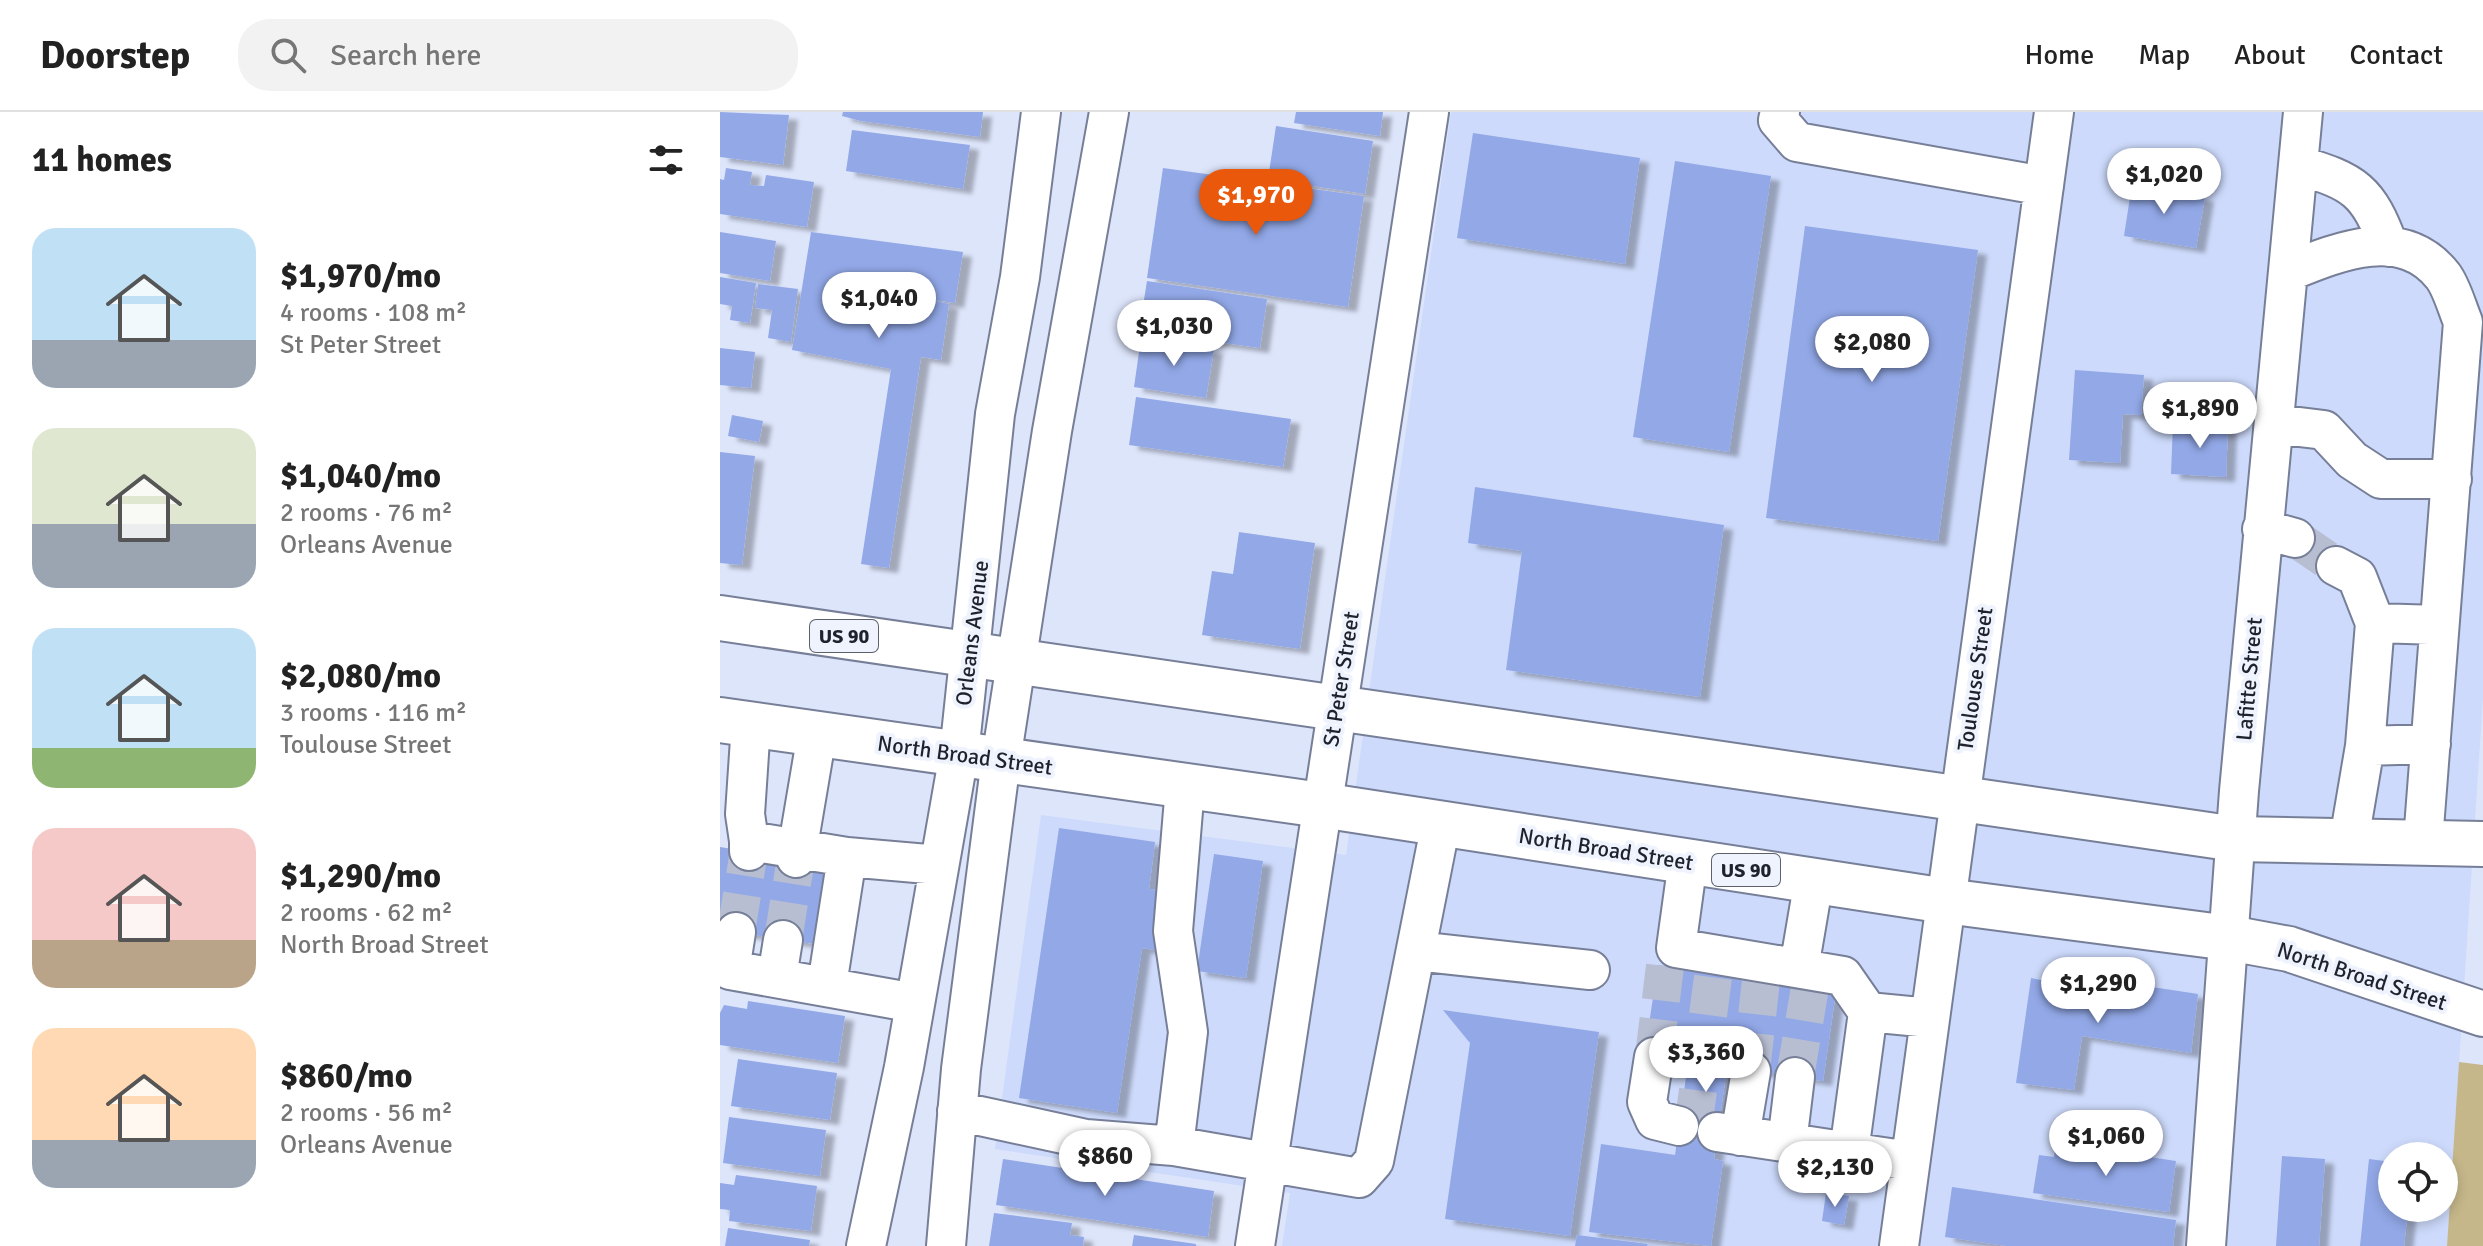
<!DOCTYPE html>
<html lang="en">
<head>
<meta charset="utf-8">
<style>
	:root { --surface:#fff; --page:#f2f2f2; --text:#222; --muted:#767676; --line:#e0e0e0; --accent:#ea580c }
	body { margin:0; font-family:Signika,sans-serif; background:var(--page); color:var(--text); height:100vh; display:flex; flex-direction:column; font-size:30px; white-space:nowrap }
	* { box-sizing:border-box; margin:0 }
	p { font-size:26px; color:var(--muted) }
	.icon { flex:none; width:44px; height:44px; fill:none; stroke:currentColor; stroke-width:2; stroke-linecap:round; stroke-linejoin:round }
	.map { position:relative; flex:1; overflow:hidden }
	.panel { display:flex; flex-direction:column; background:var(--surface); width:720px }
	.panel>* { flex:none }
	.buttons { position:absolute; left:1658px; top:1030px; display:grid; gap:16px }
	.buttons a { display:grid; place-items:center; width:80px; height:80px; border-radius:50%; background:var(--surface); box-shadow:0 4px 12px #0003; font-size:40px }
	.price { position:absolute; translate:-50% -68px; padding:0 18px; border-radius:28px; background:#fff; color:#222; font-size:26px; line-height:52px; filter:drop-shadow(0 2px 4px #0008) }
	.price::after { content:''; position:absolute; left:50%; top:48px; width:24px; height:18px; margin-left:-12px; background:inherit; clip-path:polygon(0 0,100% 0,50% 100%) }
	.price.selected { background:var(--accent); color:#fff }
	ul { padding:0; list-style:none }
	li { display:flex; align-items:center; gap:24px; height:200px; padding:0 32px }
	li span { display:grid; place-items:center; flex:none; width:224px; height:160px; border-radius:24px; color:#555 }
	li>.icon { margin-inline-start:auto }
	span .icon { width:96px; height:96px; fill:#fffc; stroke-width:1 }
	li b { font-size:34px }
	h2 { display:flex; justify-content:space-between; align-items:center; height:96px; padding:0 32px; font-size:34px }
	header { display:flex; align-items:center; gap:48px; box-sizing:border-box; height:112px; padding:0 40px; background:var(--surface); border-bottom:2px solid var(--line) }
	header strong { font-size:38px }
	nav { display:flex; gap:44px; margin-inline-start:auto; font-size:28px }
	.search { width:560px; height:72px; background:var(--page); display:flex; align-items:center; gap:20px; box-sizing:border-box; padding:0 28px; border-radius:32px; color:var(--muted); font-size:30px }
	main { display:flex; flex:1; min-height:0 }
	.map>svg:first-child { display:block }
	.built { fill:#cddafb; fill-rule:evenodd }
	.green { fill:#c6b78a }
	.building { fill:#92a8e7; filter:url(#shadow) }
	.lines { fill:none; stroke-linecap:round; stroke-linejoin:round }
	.minor-tunnel { stroke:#b7bed2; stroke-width:38; stroke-dasharray:38 19; stroke-linecap:butt }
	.minor-casing { stroke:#767f97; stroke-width:42 }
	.major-casing { stroke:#767f97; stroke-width:48 }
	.minor { stroke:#fff; stroke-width:38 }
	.major { stroke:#fff; stroke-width:44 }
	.labels { text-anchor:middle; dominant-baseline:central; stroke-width:8; stroke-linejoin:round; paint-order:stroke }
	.shield { fill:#eff3fe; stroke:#5d616b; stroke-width:2 }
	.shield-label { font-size:20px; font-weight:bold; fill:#1e222c }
	.street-label { font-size:22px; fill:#1e222c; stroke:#eff3fe }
</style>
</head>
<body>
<header>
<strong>Doorstep</strong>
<div class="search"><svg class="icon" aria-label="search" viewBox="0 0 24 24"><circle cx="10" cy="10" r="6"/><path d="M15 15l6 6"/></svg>Search here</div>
<nav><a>Home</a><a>Map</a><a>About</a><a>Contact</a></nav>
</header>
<main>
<section class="panel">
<h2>11 homes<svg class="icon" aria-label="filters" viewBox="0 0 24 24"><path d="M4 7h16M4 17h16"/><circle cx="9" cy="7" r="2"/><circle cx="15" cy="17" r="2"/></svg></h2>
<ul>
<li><span style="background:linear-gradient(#bfe0f5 70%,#9aa5b1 0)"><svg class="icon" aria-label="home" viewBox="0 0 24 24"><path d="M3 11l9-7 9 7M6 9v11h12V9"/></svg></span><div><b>$1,970/mo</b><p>4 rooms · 108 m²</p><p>St Peter Street</p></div></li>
<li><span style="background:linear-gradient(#dfe7d0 60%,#9aa5b1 0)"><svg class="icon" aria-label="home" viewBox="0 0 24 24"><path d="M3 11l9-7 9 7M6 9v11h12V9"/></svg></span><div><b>$1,040/mo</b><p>2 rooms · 76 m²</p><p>Orleans Avenue</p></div></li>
<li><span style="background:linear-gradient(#bfe0f5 75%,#8fb573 0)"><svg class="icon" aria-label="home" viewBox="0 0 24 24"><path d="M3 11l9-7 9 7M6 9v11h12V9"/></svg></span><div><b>$2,080/mo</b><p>3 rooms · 116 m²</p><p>Toulouse Street</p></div></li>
<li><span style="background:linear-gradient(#f6c9c9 70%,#b9a48a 0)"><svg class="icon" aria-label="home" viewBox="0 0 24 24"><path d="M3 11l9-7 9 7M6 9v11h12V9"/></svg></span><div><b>$1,290/mo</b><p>2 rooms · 62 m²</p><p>North Broad Street</p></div></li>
<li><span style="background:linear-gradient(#ffd9b3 70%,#9aa5b1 0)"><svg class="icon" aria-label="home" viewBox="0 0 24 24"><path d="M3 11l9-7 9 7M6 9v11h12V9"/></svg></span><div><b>$860/mo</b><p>2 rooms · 56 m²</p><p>Orleans Avenue</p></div></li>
</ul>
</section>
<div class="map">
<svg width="1763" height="1134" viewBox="0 0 1763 1134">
	<defs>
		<filter id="shadow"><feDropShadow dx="9" dy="5" stdDeviation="2" flood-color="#0004"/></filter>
	</defs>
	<rect width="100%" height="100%" fill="#dde5fb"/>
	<path class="built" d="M 731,0 L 1763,0 L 1763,586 L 1727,1134 L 562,1134 L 570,1081 L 275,1037 L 321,703 L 626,743 ZM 1672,1044 L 1724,1044 L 1724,1096 L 1672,1096 Z"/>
	<path class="green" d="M 1739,950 L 1763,953 L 1763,1134 L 1727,1134 Z"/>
	<path class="building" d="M 0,0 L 69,3 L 63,53 L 0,45 Z
		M 123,0 L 263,0 L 260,25 L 141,9 L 122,4 Z
		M 576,0 L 663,0 L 660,24 L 574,11 Z
		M 556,14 L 653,29 L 645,82 L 548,67 Z
		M 132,18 L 250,33 L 243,77 L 126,59 Z
		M 753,21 L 920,46 L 905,152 L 737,126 Z
		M 955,49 L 1051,64 L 1009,340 L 913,325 Z
		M 6,56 L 32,60 L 30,73 L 44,74 L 46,63 L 94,70 L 87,115 L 0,102 L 0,67 L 4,68 Z
		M 443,56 L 644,84 L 628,195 L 427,166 Z
		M 1412,72 L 1485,85 L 1476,136 L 1404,124 Z
		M 1085,114 L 1258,138 L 1218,429 L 1046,406 Z
		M 0,120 L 56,129 L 50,169 L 0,161 Z
		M 91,120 L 243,140 L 235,191 L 207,187 L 229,192 L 221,248 L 201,245 L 169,456 L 141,452 L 171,257 L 72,238 Z
		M 0,165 L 36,171 L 30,211 L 10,208 L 12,194 L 0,192 Z
		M 427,169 L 547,187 L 540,236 L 419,219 Z
		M 38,172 L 78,177 L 71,230 L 48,226 L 52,198 L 35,196 Z
		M 421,226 L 494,237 L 486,286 L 414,275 Z
		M 0,236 L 35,240 L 31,276 L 0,273 Z
		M 1355,258 L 1424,263 L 1421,303 L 1403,302 L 1400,351 L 1349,348 Z
		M 416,285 L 571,307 L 563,355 L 409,333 Z
		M 12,303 L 43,309 L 39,330 L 8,324 Z
		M 1453,311 L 1508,314 L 1506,365 L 1451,362 Z
		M 0,340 L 35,344 L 22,453 L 0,451 Z
		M 755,375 L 1004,413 L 980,585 L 786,558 L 802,439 L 748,431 Z
		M 519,420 L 595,431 L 580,537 L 482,523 L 492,459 L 513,462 Z
		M 339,716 L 435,730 L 429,777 L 443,779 L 435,838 L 422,836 L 397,1001 L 299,986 Z
		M 0,735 L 120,754 L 108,834 L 0,818 Z
		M 494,742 L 543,749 L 526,866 L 477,859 Z
		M 938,853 L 1116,879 L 1103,969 L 1007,955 L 994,1047 L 1003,1049 L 991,1134 L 869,1120 L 881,1032 L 955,1043 L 968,951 L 924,945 Z
		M 1311,866 L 1370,878 L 1373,866 L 1478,882 L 1471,941 L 1362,924 L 1354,978 L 1296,971 Z
		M 28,889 L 125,904 L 118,951 L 0,933 L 0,901 L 4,893 L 27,897 Z
		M 723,898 L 879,920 L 850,1124 L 725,1107 L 750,931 Z
		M 18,947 L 117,961 L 110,1008 L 11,994 Z
		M 9,1005 L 106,1018 L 100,1064 L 3,1051 Z
		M 1336,1031 L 1456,1049 L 1449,1100 L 1313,1081 L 1319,1043 L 1334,1045 Z
		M 1562,1044 L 1605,1047 L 1599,1134 L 1556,1134 Z
		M 283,1047 L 494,1079 L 488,1125 L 276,1093 Z
		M 1649,1047 L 1672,1050 L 1672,1096 L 1688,1096 L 1684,1134 L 1640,1134 Z
		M 16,1063 L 97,1074 L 91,1119 L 9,1109 L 10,1098 L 0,1097 L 0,1071 L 14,1073 Z
		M 1232,1075 L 1456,1108 L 1453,1134 L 1287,1134 L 1225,1125 Z
		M 1106,1081 L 1129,1084 L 1124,1113 L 1102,1109 Z
		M 274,1101 L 352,1111 L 350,1123 L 364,1125 L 363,1134 L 269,1134 Z
		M 8,1116 L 90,1128 L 89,1134 L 5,1134 Z
		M 414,1123 L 476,1132 L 476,1134 L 412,1134 Z
		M 857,1123 L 928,1132 L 927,1134 L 855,1134 Z"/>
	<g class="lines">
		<path class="minor-tunnel" d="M 1575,426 L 1616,454
			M 16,820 L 29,739
			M 63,828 L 76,746
			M 934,945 L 945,854
			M 1031,959 L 1041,868
			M 1075,965 L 1090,875
			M 973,1016 L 996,843"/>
		<defs>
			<path id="minor" d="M 1060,0 L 1058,8 L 1077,30 L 1324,74
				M 1578,53 C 1635,70 1648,78 1669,135
				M 1568,160 C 1617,140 1682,112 1723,164 C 1732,176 1737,196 1743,210 L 1703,729
				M 1554,312 L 1604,318 L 1632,348 L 1661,367 L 1732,367
				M 1542,417 L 1575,426
				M 1616,454 L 1637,465 L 1655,511 L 1718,513
				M 1645,634 L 1655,511
				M 1629,728 L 1645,634 L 1711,632
				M 29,729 L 25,702 L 31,612
				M 29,739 L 29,729 L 127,745 L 107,873
				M 127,745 L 219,753
				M 76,746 L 97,622
				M 968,749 L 956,836 L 1123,864 L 1148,900 L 1210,906
				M 16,820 L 10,858 L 195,891
				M 696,839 L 870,858
				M 1079,856 L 1094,768
				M 57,865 L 63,828
				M 1148,900 L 1129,1040 L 1190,1049
				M 934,945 L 927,990 L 935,1008 L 959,1014
				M 237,999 L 366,1027 L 454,1034 L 639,1066 L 654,1049 L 721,711
				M 997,1020 L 1129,1040
				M 1020,1024 L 1031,959
				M 1067,1031 L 1075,965
				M 454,1034 L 468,920 L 453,819 L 465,675
				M 146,1134 L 184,955 L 239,642 L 275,302 L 300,165 L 321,0
				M 226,1134 L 241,957 L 281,648 L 332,319 L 389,0
				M 535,1134 L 709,0
				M 1179,1134 L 1334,0
				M 1486,1134 L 1519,679 L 1583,0"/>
			<path id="major" d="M 0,506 L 1516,727 L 1763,732
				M 0,608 L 601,693 L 1226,789 L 1509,826 L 1569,837 L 1763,902"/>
		</defs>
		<use href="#minor" class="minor-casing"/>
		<use href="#major" class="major-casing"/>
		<use href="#minor" class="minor"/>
		<use href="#major" class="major"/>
	</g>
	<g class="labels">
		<g class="shield">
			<rect x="90" y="508" width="68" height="32" rx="6"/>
			<rect x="992" y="742" width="68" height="32" rx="6"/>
		</g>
		<g class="shield-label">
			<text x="124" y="524">US 90</text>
			<text x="1026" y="758">US 90</text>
		</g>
		<g class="street-label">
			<text transform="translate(252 521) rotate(-83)">Orleans Avenue</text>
			<text transform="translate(621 567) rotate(-81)">St Peter Street</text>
			<text transform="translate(1255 567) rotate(-82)">Toulouse Street</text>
			<text transform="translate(1529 567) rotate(-85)">Lafitte Street</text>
			<text transform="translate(245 643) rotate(8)">North Broad Street</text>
			<text transform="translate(886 737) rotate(9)">North Broad Street</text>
			<text transform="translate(1642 864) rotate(18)">North Broad Street</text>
		</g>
	</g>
</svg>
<div class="buttons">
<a><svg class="icon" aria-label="locate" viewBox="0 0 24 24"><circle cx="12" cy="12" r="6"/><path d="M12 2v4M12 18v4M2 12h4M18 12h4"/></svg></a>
</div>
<b class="price" style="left:1444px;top:104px">$1,020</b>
<b class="price selected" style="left:536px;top:125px">$1,970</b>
<b class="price" style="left:159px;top:228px">$1,040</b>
<b class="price" style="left:454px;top:256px">$1,030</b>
<b class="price" style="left:1152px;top:272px">$2,080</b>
<b class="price" style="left:1480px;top:338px">$1,890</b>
<b class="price" style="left:1378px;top:913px">$1,290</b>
<b class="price" style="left:986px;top:982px">$3,360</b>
<b class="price" style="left:1386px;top:1066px">$1,060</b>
<b class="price" style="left:385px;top:1086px">$860</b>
<b class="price" style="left:1115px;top:1097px">$2,130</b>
</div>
</main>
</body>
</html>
